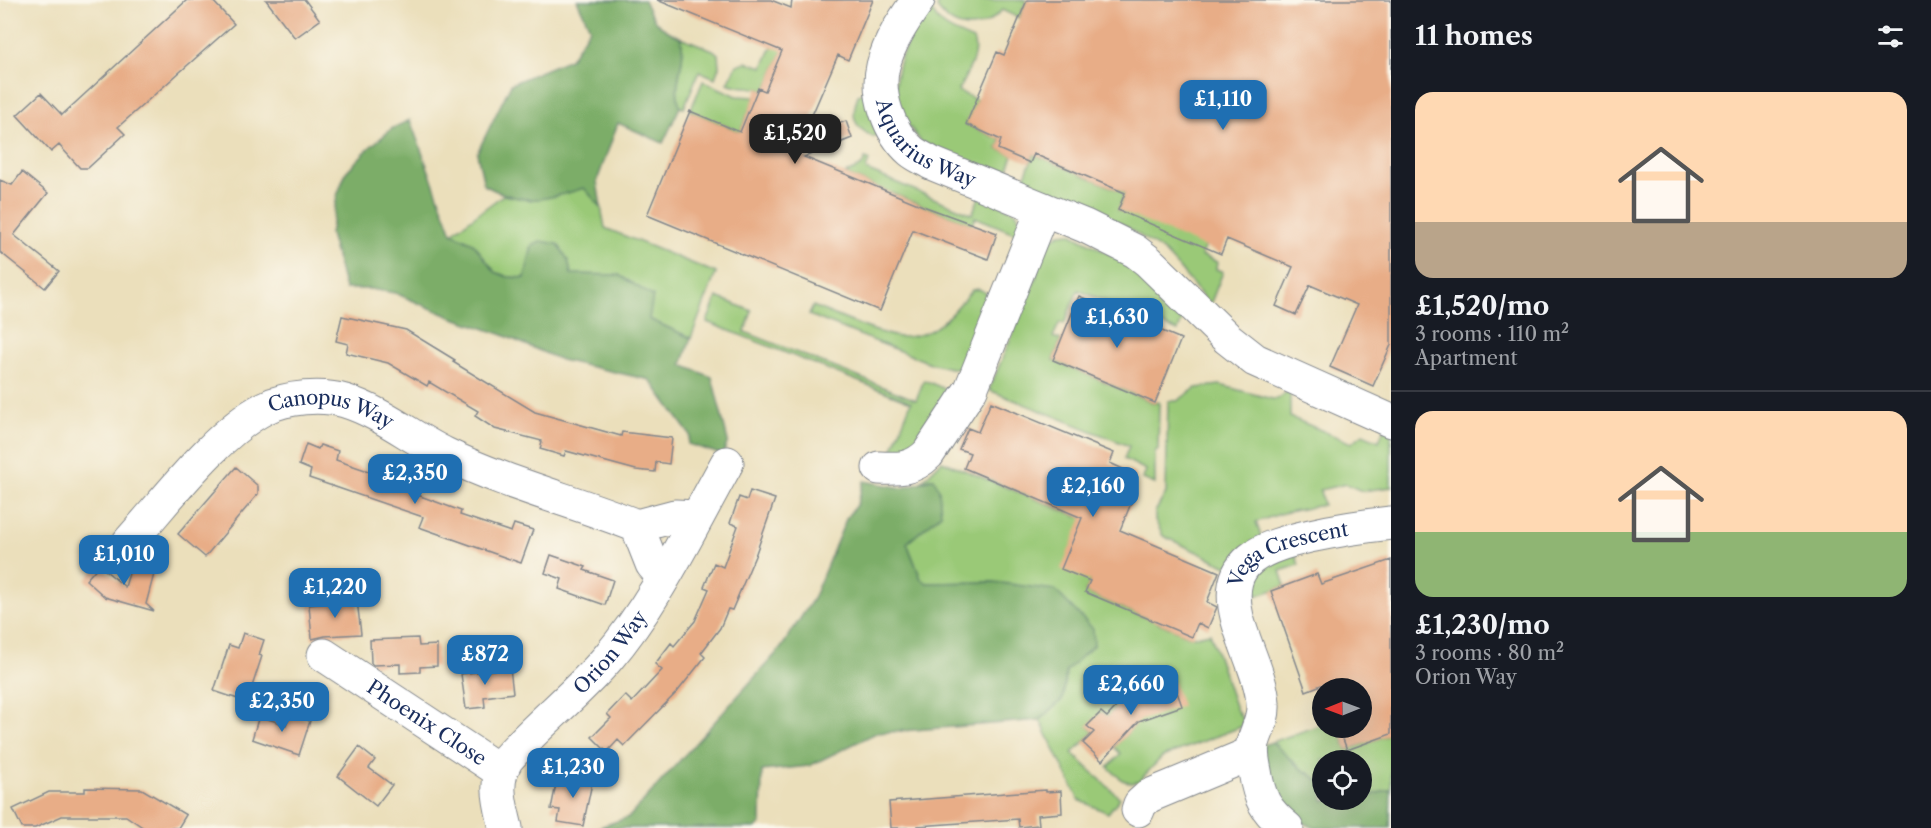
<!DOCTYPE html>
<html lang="en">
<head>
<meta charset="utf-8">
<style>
	:root { --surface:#171b24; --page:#242831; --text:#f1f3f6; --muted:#9ea1a6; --line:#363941; --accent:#1f6fb2 }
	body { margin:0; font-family:"Libre Caslon Text",serif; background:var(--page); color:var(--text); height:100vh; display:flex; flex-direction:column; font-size:22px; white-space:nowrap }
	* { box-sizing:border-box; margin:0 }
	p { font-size:20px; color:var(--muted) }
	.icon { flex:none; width:33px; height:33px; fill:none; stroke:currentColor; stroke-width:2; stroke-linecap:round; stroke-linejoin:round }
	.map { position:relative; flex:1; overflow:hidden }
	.panel { display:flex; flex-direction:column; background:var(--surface); width:540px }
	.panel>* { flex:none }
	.needle { width:39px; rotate:269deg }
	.controls { position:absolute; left:1312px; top:678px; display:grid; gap:12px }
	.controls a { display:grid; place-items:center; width:60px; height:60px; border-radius:50%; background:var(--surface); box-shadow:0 6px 24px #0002; font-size:30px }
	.price { position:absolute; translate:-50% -51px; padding:0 14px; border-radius:12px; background:var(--accent); color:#fff; font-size:20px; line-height:39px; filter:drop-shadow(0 2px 3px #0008) }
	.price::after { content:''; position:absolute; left:50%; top:36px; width:18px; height:14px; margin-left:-9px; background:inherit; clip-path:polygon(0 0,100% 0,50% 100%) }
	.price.current { background:#222; color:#fff }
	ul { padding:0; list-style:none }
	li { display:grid; align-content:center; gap:12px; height:318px; padding:0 24px }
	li+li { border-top:2px solid var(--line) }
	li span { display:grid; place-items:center; height:186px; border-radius:18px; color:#555 }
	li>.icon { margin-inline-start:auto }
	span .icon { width:108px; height:108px; fill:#fffc; stroke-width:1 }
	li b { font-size:26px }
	h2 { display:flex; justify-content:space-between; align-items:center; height:72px; padding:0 24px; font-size:26px }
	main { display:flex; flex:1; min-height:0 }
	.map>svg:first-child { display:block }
	.green { fill:#9ac977; stroke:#5a7c6a; stroke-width:1.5 }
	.forest { fill:#7bad68; stroke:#4b6e63; stroke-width:1.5 }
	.building { fill:#e8ad87 }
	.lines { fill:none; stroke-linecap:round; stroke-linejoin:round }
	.minor-casing { stroke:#83878c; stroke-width:35 }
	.minor { stroke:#fff; stroke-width:33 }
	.labels { text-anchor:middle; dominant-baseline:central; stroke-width:4.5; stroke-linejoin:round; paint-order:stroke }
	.street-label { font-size:20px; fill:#1b2f5e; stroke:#fbf7ec }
</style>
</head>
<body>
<main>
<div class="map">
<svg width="1391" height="828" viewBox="0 0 1391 828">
	<rect width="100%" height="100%" fill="#fbf7ec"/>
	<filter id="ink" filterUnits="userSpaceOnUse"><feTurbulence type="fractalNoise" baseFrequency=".0167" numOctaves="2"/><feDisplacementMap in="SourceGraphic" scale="12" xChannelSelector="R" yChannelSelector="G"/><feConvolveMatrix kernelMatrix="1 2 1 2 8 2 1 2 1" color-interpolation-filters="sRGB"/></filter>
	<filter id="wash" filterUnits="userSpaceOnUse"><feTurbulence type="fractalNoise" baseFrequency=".008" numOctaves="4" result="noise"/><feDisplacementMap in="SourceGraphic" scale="24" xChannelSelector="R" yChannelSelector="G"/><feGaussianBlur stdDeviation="1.35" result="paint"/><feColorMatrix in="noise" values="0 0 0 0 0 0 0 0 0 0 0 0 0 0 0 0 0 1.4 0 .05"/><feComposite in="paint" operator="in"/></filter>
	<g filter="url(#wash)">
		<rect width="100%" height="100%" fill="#ebdfbb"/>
		<path class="green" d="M 940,0 L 1027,0 L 1019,18 L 1002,10 C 982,32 956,34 937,8 Z
			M 929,5 C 939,28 951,30 973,40 C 980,55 965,76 958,91 L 977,100 L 966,124 L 1001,140 L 998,149 L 1013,155 L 1007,171 L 1024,178 L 1034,154 L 1125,193 L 1118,210 L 1208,240 L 1201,255 L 1217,262 L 1216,269 L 1223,272 L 1210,305 L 1178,267 L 1164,252 L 1124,225 L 921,142 C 915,133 904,122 900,111 C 886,70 909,39 929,5 Z
			M 680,37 L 713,50 L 718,54 L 719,67 L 715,78 L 699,71 L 684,108 L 680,107 C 671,80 689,62 680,37 Z
			M 773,44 L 783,50 L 765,91 C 753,85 740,89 728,83 L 737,65 L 746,62 L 763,67 Z
			M 703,81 L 737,96 L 755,97 L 740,132 L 690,111 Z
			M 865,92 L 867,93 L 880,134 L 873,137 C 852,126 851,116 858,95 Z
			M 865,159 L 869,160 L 866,170 L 972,214 L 980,195 L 1016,212 L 1021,223 L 1019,235 L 975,217 L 972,224 L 923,206 L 845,174 L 862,166 Z
			M 584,188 L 601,207 L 605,228 L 716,273 L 691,338 L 649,319 L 619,275 L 571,274 L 568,260 L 532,246 L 525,278 L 508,277 L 495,272 L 473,243 L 452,233 L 503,195 L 530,200 Z
			M 1070,233 L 1130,265 L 1183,317 L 1178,331 L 1078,290 L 1064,324 L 1060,322 L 1053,337 L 1061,340 L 1053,360 L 1154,403 L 1159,402 L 1158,450 L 1155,451 L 1155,484 L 1143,479 L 1146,470 L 1124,459 L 1129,446 L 989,390 L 1036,278 L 1041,254 L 1046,243 L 1060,234 Z
			M 979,289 L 986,293 L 993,303 L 970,366 L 960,368 L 950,368 L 930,363 L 809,315 L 813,306 C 833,314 881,336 901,337 C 913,337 926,334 936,327 C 950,318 961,302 972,290 Z
			M 717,297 L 752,311 L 745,332 L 916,400 L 924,380 L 945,389 L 949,394 L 918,453 L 891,454 L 911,402 L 707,322 Z
			M 1220,385 L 1272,399 L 1278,399 L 1290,389 L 1290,417 L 1351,443 L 1363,434 L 1379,441 L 1384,428 L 1391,431 L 1391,487 L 1362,491 L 1346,484 L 1320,490 L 1323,505 L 1283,513 L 1256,522 L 1262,539 L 1229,567 L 1163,536 L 1155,520 L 1155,512 L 1166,493 L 1168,401 L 1177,401 L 1196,388 Z
			M 942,461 L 1082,518 L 1090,581 L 1085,592 L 1192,637 L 1210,633 L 1236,709 L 1246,725 L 1162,757 L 1139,781 L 1132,783 L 1122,780 L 1108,767 L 1121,754 L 1114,747 L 1134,726 L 1115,709 L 1107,717 L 1101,712 L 1088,726 L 1094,732 L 1072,753 L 1120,798 L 1108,813 L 1079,800 L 1040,720 L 1063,699 L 1066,671 L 1094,645 L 994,582 L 927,583 L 921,579 L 907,543 L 941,514 L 933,478 L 922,481 Z
			M 1295,553 L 1299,565 L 1280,571 L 1285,586 L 1246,599 L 1253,570 Z
			M 1323,724 L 1323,728 L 1339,728 L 1347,750 L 1391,734 L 1391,789 L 1362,798 L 1362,760 L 1323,760 L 1323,783 L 1300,768 L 1272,742 Z"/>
		<path class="forest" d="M 577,0 L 644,0 C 654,23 658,27 680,37 C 689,62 671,80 680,107 L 663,143 L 618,123 L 597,181 L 601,207 L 584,188 C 544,201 522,206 484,185 L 477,153 L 511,84 L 570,59 L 590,28 Z
			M 410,120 L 452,233 L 473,243 L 495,272 L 508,277 L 525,278 L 532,246 L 541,241 L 558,244 L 568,260 L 571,274 L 619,275 L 653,296 L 649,319 L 691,338 L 682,365 L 712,377 L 728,441 L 723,455 L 688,444 L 690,435 L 650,380 L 561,360 L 503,335 L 451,317 L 395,293 L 370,289 L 345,289 L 330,234 L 337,196 L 346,172 L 370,147 L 393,128 Z
			M 934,478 L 939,490 L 941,514 L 907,543 L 921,579 L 927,583 L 994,582 L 1055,590 L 1093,629 L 1094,645 L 1066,671 L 1063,699 L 1040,720 L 876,733 L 809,766 L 762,771 L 761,824 L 755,828 L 597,828 L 629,817 L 781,648 L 813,599 L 847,517 L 857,504 L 864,481 L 903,488 Z
			M 1272,742 L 1300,768 L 1323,783 L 1323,800 L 1350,800 L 1353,801 L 1391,789 L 1390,828 L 1315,828 L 1298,820 L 1279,804 L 1259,746 Z"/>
		<g id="blocks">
			<path class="building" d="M 187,0 L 212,0 L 234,24 L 118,127 L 125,134 L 88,168 L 80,168 L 59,145 L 51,152 L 17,115 L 41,93 L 62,115 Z
				M 266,0 L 305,0 L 320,20 L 295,38 Z
				M 657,0 L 771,0 L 791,8 L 792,0 L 873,0 L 848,60 L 838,55 L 803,136 L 846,121 L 852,138 L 804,157 L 923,206 L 997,233 L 988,259 L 913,230 L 880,311 L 647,215 L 690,111 L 740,132 L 758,88 L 765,91 L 782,51 Z
				M 1027,0 L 1391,0 L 1391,345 L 1373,386 L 1330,367 L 1357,305 L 1310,285 L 1296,315 L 1276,306 L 1293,267 L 1227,239 L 1221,254 L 1118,210 L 1125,193 L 1034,154 L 1030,163 L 998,149 L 1001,140 L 966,124 L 997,52 L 1004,55 Z
				M 22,172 L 48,193 L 14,235 L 59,271 L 45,288 L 0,252 L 0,180 L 12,185 Z
				M 1079,296 L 1181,339 L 1155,403 L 1053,360 Z
				M 342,316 L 406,330 L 455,360 L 453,362 L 535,412 L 621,436 L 622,432 L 672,438 L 669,464 L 656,462 L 655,472 L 636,470 L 566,451 L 564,456 L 540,449 L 542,441 L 495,429 L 475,416 L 478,411 L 429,382 L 427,386 L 388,363 L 346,353 L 348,344 L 336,341 Z
				M 991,402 L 1114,453 L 1110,463 L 1136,475 L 1127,498 L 1132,501 L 1120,530 L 1219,572 L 1207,602 L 1217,607 L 1208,628 L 1198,623 L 1192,637 L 1085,592 L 1090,581 L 1061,569 L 1082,518 L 964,468 L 970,453 L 959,449 L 968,428 L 978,432 Z
				M 306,444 L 318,449 L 320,445 L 338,451 L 336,460 L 406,484 L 404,490 L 461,511 L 460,515 L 511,532 L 514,524 L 533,530 L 521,563 L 419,527 L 423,517 L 309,478 L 311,470 L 299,465 Z
				M 236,467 L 258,486 L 258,494 L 205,557 L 178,534 Z
				M 750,491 L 775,499 L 755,556 L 732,610 L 728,609 L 720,628 L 701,653 L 705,657 L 678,691 L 624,746 L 618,740 L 607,752 L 592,737 L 611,718 L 607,714 L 625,695 L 632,702 L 662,670 L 655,664 L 671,643 L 674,646 L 695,621 L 709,589 L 704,587 L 714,563 L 723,567 L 738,526 L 730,523 L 739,497 L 747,500 Z
				M 551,555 L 586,567 L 584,570 L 613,580 L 605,605 L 559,589 L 562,579 L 545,573 Z
				M 1391,560 L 1391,734 L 1347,750 L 1339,728 L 1362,728 L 1362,688 L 1326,688 L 1324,684 L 1306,691 L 1271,591 L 1317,574 L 1321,584 Z
				M 99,565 L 125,587 L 131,567 L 154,574 L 146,604 L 154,611 L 105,597 L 86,580 Z
				M 357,600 L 361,634 L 325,636 L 312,639 L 309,605 Z
				M 243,633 L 264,640 L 259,655 L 262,656 L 247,702 L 214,691 L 229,645 L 238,648 Z
				M 418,638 L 419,646 L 437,645 L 437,666 L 420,667 L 420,672 L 400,673 L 400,664 L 373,665 L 371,663 L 370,640 Z
				M 510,668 L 513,693 L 484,697 L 485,707 L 466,709 L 461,674 Z
				M 1172,678 L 1182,706 L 1139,721 L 1102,761 L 1083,743 L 1094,732 L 1087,726 L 1101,712 L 1107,717 L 1128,694 Z
				M 290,714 L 310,721 L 299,755 L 252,739 L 259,716 L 286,725 Z
				M 359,747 L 375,760 L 369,768 L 392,785 L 376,806 L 338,776 Z
				M 567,773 L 593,778 L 583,826 L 558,822 L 560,810 L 551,809 L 556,784 L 564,785 Z
				M 85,788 L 142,789 L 186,815 L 178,828 L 144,828 L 126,816 L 62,816 L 35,828 L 22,828 L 13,809 L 49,792 L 85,792 Z
				M 1046,790 L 1046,792 L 1061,791 L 1062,813 L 1038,815 L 1039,825 L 1019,827 L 1018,819 L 918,826 L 918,828 L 891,828 L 889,802 Z"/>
		</g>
	</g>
	<g filter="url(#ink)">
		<use href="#blocks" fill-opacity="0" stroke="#83878c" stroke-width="1.5"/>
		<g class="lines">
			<defs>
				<g id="minor">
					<path id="s1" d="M 918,0 C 904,20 889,42 883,66 C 876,94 889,132 911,151 C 917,156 925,159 931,163 L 1085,226 L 1135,251 L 1148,261 L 1227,338 L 1255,360 L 1391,421"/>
					<path d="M 879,468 C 899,469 913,469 928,454 L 971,389 L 1043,209"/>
					<path d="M 637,526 L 675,516 L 697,517"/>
					<path id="s2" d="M 129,542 C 166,501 216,433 265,408 C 286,397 322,394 345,401 C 381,412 412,438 445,454 C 507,484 574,501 637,526 L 652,564 L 663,577"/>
					<path id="s3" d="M 324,655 L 500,771"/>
					<path d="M 1138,810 L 1140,804 L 1149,796 L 1252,753"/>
					<path id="s4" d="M 506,828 C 500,802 493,783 507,759 C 538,724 577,694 607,659 C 656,602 690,529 727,463"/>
					<path id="s5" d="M 1287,828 C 1265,810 1259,798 1255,771 C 1253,761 1251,753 1253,743 C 1257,730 1264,718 1263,704 C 1262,678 1243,643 1237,617 C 1223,559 1263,547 1310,536 C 1337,530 1363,526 1391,523"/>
				</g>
			</defs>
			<use href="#minor" class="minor-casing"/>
			<use href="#minor" class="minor"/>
		</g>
	</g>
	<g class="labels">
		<g class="street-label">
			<text stroke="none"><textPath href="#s1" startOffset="174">Aquarius Way</textPath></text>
			<text stroke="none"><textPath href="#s2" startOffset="261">Canopus Way</textPath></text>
			<text stroke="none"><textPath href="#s5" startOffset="326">Vega Crescent</textPath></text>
			<text stroke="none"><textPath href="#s4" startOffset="220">Orion Way</textPath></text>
			<text stroke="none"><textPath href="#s3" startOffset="123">Phoenix Close</textPath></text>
		</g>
	</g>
</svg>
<div class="controls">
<a><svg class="needle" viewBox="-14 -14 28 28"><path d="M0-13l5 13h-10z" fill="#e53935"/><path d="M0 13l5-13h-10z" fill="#9ea1a6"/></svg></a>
<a><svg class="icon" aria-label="locate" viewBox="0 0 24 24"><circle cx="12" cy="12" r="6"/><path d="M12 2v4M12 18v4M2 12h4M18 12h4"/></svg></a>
</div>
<b class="price" style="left:1223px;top:131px">£1,110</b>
<b class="price current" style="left:795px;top:165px">£1,520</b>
<b class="price" style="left:1117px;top:349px">£1,630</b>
<b class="price" style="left:415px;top:505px">£2,350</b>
<b class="price" style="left:1093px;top:518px">£2,160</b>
<b class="price" style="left:124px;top:586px">£1,010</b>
<b class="price" style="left:335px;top:619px">£1,220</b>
<b class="price" style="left:485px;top:686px">£872</b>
<b class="price" style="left:1131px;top:716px">£2,660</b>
<b class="price" style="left:282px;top:733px">£2,350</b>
<b class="price" style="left:573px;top:799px">£1,230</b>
</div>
<section class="panel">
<h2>11 homes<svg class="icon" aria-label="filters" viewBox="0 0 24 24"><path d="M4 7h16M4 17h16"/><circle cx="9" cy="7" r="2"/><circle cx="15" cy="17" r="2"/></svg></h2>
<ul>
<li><span style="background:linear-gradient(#ffd9b3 70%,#b9a48a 0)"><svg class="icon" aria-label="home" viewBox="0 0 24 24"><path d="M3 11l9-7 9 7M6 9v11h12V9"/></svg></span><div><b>£1,520/mo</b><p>3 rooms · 110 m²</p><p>Apartment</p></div></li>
<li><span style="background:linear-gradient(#ffd9b3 65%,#8fb573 0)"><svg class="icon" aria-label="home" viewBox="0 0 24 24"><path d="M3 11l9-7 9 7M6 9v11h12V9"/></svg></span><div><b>£1,230/mo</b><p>3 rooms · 80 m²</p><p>Orion Way</p></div></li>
</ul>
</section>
</main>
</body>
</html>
